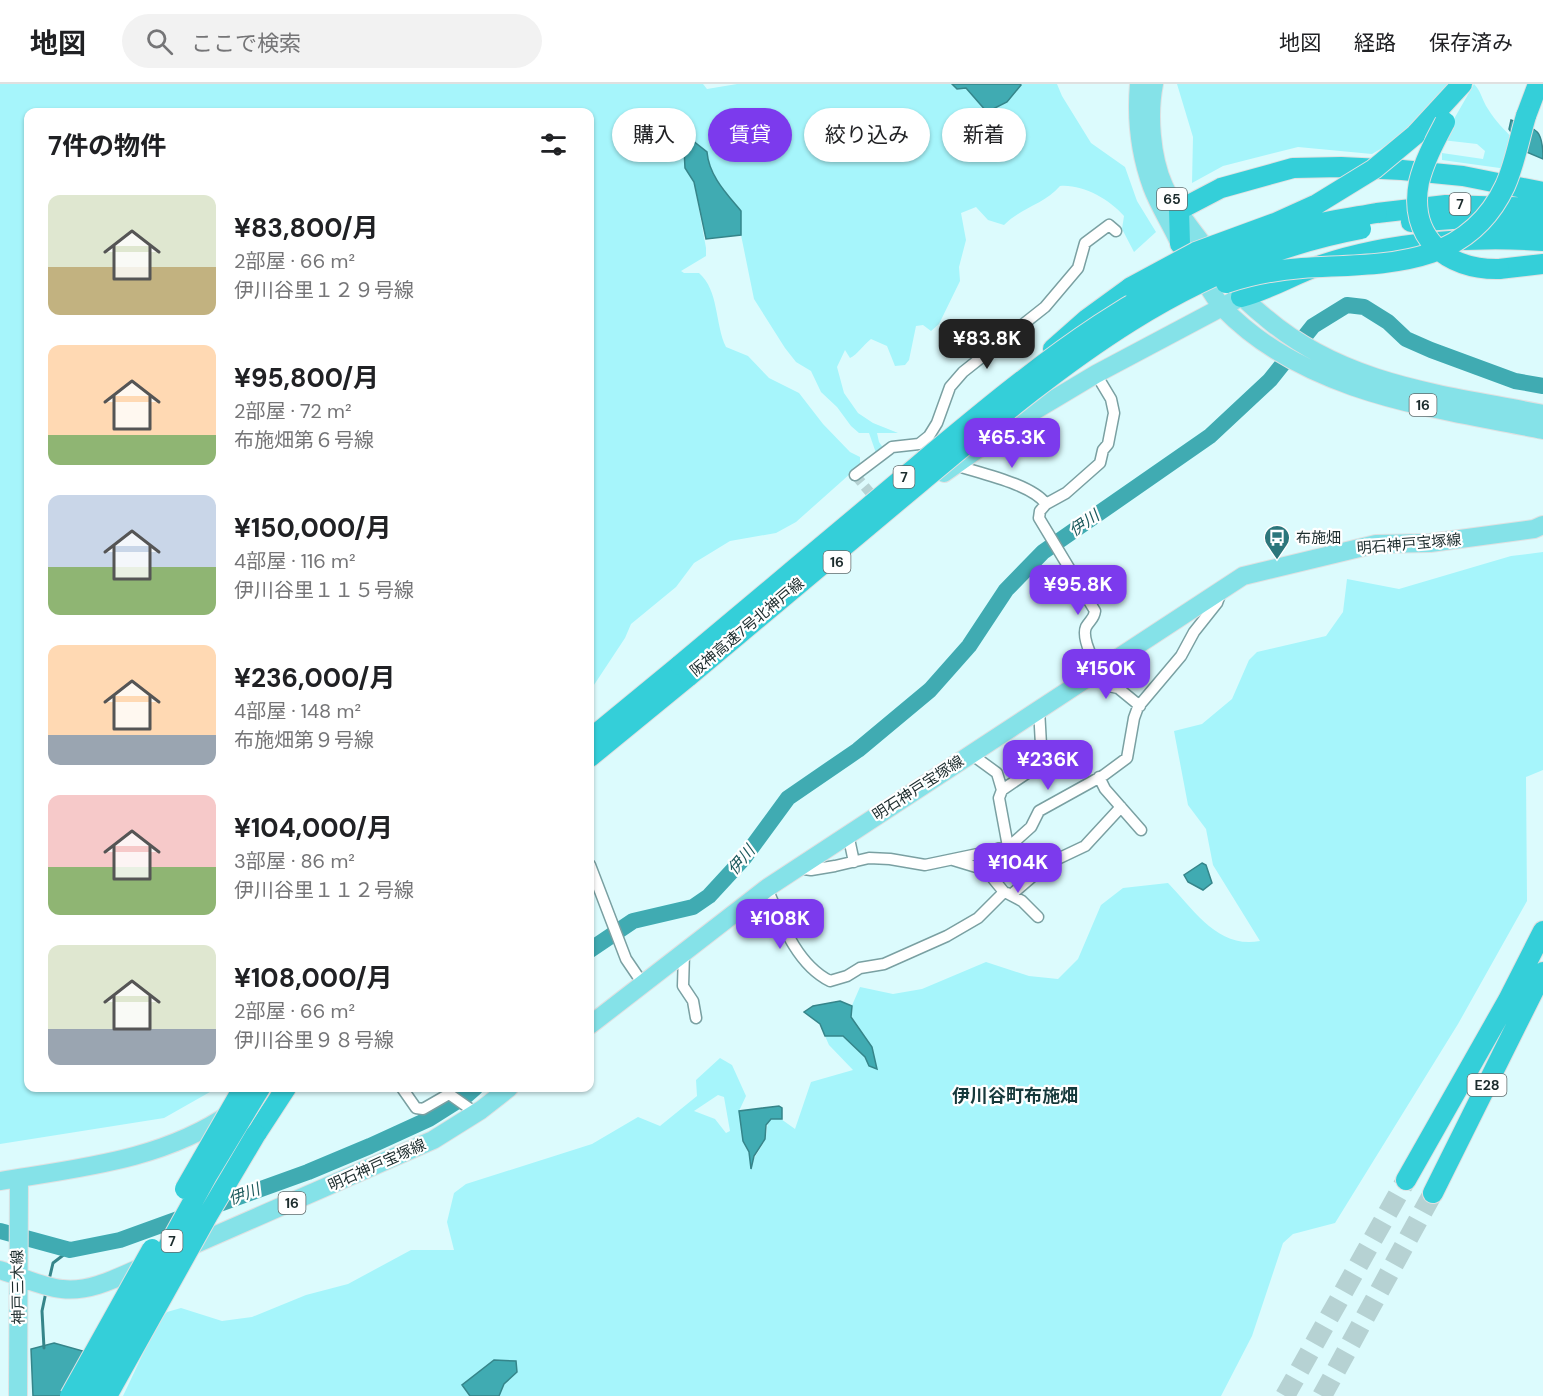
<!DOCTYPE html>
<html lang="ja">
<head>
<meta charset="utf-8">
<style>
	:root { --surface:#fff; --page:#f2f2f2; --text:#202124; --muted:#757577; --line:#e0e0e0; --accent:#7c3aed }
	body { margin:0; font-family:"DM Sans","Noto Sans JP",sans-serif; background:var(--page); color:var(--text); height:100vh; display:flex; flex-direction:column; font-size:22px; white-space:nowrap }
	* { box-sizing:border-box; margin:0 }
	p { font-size:20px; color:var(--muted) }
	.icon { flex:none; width:33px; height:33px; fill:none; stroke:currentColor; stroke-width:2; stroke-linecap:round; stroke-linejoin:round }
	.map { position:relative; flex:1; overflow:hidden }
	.details { position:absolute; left:24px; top:24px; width:570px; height:984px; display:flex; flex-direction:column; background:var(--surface); border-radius:12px; box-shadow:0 2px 4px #0004 }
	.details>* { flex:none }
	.guide { position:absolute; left:612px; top:24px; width:570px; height:54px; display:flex; gap:12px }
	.price { position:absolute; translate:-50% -51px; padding:0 14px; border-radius:12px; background:var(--accent); color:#fff; font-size:20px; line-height:39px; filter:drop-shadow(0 2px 3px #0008) }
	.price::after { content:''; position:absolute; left:50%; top:36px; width:18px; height:14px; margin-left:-9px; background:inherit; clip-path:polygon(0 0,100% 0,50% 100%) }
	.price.on { background:#222; color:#fff }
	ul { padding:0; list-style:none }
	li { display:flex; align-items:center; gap:18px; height:150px; padding:0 24px }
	li span { display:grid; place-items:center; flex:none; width:168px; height:120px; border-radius:12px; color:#555 }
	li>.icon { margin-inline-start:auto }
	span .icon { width:72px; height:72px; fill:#fffc; stroke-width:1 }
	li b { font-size:26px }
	h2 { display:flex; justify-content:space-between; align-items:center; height:72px; padding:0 24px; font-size:26px }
	.chip { padding:0 21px; border-radius:27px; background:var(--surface); box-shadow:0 2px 4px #0004; font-size:21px; line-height:54px }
	.chip.on { background:var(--accent); color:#fff }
	header { display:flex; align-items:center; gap:36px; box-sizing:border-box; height:84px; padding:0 30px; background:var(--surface); border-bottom:2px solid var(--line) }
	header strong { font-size:28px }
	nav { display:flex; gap:33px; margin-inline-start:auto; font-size:21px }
	.search { width:420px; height:54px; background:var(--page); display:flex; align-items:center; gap:15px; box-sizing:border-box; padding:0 21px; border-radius:33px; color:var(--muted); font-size:22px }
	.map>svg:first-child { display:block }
	.green { fill:#a6f5fb; fill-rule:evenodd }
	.water { fill:#40abb2; stroke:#35858a; stroke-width:1.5 }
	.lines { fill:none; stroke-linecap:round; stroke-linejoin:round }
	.stream { stroke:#35858a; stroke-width:3 }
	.river { stroke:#40abb2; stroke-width:16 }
	.street-tunnel { stroke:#b6d2d3; stroke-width:10; stroke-dasharray:10 5; stroke-linecap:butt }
	.highway-tunnel { stroke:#b6d2d3; stroke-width:20; stroke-dasharray:20 10; stroke-linecap:butt }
	.street-casing { stroke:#7aa0a2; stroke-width:13 }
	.primary-casing { stroke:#dfe1e2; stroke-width:20 }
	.highway-casing { stroke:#dfe1e2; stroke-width:22 }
	.street { stroke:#fff; stroke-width:10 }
	.primary { stroke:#85e2e8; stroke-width:18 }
	.highway { stroke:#34cfd9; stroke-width:20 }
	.highway-bridge-casing { stroke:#dfe1e2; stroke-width:22; stroke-linecap:butt }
	.highway-bridge { stroke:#34cfd9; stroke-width:20 }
	.labels { text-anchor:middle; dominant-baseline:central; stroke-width:4.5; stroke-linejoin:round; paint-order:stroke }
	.shield { fill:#fff; stroke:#606b6c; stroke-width:1.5 }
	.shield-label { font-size:14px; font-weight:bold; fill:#1c2c2d }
	.poi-label { font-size:15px; fill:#1c2c2d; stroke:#fff; text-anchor:start }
	.street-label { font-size:15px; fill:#1c2c2d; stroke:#fff }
	.water-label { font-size:16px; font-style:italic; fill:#1e5a5d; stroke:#fff }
	.quarter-label { font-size:18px; font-weight:bold; fill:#16393b; stroke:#fff }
</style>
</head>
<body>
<header>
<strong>地図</strong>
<div class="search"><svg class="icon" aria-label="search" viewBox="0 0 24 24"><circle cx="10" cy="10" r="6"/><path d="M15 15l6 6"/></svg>ここで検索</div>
<nav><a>地図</a><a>経路</a><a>保存済み</a></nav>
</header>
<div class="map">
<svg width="1543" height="1312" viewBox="0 0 1543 1312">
	<rect width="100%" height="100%" fill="#dcfbfd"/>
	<path class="green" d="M 0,0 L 703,0 L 707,5 L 737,0 L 952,0 L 957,5 L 966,3 L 987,27 L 1020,0 L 1057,0 L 1062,12 L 1091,59 L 1125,83 L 1137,117 L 1156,148 L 1134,168 L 1122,145 L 1124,132 C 1109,115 1082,100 1060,102 C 1045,120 1020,124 1004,141 L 988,136 L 976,123 L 961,129 L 966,156 L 959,183 L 960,197 L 939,240 L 931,247 L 923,241 L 916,242 L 909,276 L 905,281 L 895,282 L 887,262 L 871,255 C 864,260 857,271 850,274 L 845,266 L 837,283 L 844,309 L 858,329 L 873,339 L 898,349 L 877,349 L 879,358 L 884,365 L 876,369 L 869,349 L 859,349 L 851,342 L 837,323 L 821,308 L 811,287 L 796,278 L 785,264 L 754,215 L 741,151 L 741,127 L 719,100 L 708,78 L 684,65 L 685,84 L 694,98 L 706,164 L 706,172 L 681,187 L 684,189 L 699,189 C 719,206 715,241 726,263 L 748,272 L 769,294 L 799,309 L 823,340 L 850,368 L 860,373 L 860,381 L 796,438 L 776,449 L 730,457 L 694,479 L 676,503 L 631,540 L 625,554 L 590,607 L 590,28 L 28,28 L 28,1004 L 217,1004 L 164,1034 L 0,1060 Z
		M 1177,0 L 1448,0 L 1406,50 L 1372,70 L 1298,63 L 1223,82 L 1192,99 L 1193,53 Z
		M 1474,0 C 1481,7 1482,16 1488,25 C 1495,37 1505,46 1515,57 L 1507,85 L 1442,76 L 1442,69 L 1483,75 L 1485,67 L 1477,60 L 1442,56 Z
		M 1543,468 L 1543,686 L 1526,693 L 1527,817 L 1458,940 L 1335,1139 L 1293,1150 L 1283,1159 L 1252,1252 L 1221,1312 L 499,1312 L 504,1300 L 517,1288 L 516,1278 L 494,1276 L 462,1301 L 470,1312 L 123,1312 L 158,1238 L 167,1228 L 181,1224 L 222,1237 L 252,1233 L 306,1211 L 348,1200 L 411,1166 L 454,1166 L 447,1138 L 454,1109 L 466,1100 L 592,1060 L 638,1033 L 660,1042 L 697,1012 L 696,996 L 720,974 L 732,981 L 746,1012 L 739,1027 L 743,1057 L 749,1068 L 751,1083 C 755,1069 761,1066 765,1055 C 768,1047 765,1042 771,1035 L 781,1035 L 795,1045 L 811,998 L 853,986 L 829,961 L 825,952 L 843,952 L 865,973 L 869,982 L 877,984 L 872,963 L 851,933 L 850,926 L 860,903 L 893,910 L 922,905 L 986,878 L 1029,892 L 1058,895 L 1078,875 L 1101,821 L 1123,804 L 1168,799 C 1194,826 1218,865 1260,857 L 1213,781 L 1206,745 L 1188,721 L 1174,647 L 1202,640 L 1232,615 L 1249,576 L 1257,568 L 1326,552 L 1343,528 L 1347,495 L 1399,505 L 1511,472 ZM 718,1011 L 724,1013 L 730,1047 L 726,1049 L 715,1035 L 694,1027 Z"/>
	<path class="water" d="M 952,0 L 1020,0 L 1021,1 L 1007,18 L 987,28 L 966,4 L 957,5 Z
		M 1511,36 C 1538,45 1543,46 1543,75 L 1524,67 L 1509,45 Z
		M 678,45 L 707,68 C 709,92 727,110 741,127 L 741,151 L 706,155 L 694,98 L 685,84 L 684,65 Z
		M 1202,779 L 1206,781 L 1212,799 L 1203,806 L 1188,798 L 1184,791 Z
		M 840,917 L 852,922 L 851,933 L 872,963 L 877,985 L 869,982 L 865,973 L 843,952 L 825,952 L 820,940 L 804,928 L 813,922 Z
		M 779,1022 L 782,1024 L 782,1035 L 771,1035 L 766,1041 L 765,1055 L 754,1072 L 751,1085 L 749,1068 L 743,1057 L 739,1027 Z
		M 54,1259 L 90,1269 L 96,1312 L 33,1312 L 31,1265 Z
		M 494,1276 L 516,1277 L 517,1288 L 504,1300 L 499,1312 L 470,1312 L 462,1301 Z"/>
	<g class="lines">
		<path class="stream" d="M 49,1196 L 53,1179 L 70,1166
			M 44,1264 L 42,1227 L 46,1208"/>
		<path class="river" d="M 590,866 L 633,837 L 693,823 L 709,812 L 744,774 L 788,714 L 858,666 L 930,606 L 969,562 L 1006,506 L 1043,468 L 1210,352 L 1270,296 L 1313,242 L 1347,221 L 1364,223 L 1388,238 L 1406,255 L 1431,266 L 1515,297 L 1543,302
			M 0,1147 L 70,1166 L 120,1156 L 308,1088 L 370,1062 L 429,1035 L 467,1011 L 475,1004"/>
		<path class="street-tunnel" d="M 855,391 L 879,419"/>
		<path class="highway-tunnel" d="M 1285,1312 L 1406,1096
			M 1322,1312 L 1433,1109"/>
		<defs>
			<path id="street" d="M 1096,290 L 1111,315 L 1114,329 L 1108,360 L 1103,366 L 1100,379 L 1066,409 L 1046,420 L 1040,427 L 1039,434 L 1095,527 C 1094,535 1090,536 1086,543 C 1080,557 1101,591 1108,602 L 1118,604 L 1140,622
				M 955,381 C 979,389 1032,400 1046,420
				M 855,391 L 892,363 L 919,360 L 929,352 L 937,339 L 950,303 L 963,288 L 1045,223 L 1078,184 L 1085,159 L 1109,141 L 1116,147
				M 971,670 L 997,689 L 1002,706
				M 1099,693 L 1105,705 L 1141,746
				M 848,750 L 854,778
				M 953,776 L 986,786
				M 590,781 L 626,875 L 643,900
				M 797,784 L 811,786 L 835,782 L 869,774 L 890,775 L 925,781 L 992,767 L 1012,760 L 1031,743 L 1039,727 L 1104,691 L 1127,674 L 1134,634 L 1138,623 L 1181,572 L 1194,548 L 1217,519 L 1221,508
				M 767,804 C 781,837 796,880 830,897 L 847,892 L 860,884 L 884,880 L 947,852 L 978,834 L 1004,808 L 986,786 L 1009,768 L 999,714 L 1002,706 L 1042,679 L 1039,625
				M 1007,809 L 1022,817 L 1038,833
				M 1012,810 L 1047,780 L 1085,762 L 1121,723
				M 684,869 L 683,902 L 693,917 L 696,934
				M 402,1004 L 416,1024 L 423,1025 L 449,1010 L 476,1029"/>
			<path id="primary" d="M 1139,0 C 1136,34 1140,70 1152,103 C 1159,122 1171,140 1179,158
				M 1154,0 C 1148,30 1151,73 1164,102 C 1176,128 1197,152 1214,175
				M 1198,186 C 1206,198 1213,213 1223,224 C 1306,310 1433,324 1543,346
				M 1234,202 C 1243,215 1254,224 1266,234 C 1346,302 1444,310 1543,330
				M 944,389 L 1019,336 L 1096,290 L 1241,213
				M 590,941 L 767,804 L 1243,492 L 1376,460 L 1430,459 L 1534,445 L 1543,441
				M 0,1097 C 79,1084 164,1076 232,1028
				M 184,1165 L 433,1056 L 481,1026 L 509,1004
				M 0,1186 C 20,1192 41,1203 62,1205 C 92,1209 124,1190 151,1179
				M 18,1312 L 19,1094"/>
			<path id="highway" d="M 1526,32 L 1538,0
				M 1415,51 L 1462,0
				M 1377,129 L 1446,121 L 1543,124
				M 1411,138 L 1466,134 L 1543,139
				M 1180,160 L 1179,126 L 1221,104 L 1293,84 L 1341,83 L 1402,86 L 1463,92 L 1543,108
				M 1499,185 L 1543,180
				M 1241,213 C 1269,206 1294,190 1321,181 C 1390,158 1471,152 1543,157
				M 1053,265 L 1087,235 L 1131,203
				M 590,655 L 680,581
				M 590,673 L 689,592
				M 256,1050 L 286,1004
				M 1406,1096 L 1508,916 L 1543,847
				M 1433,1109 L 1543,888"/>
		</defs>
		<use href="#street" class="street-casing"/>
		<use href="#primary" class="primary-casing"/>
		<use href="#highway" class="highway-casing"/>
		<use href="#street" class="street"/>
		<use href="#primary" class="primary"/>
		<use href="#highway" class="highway"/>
		<defs>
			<path id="highway-bridge" d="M 1445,38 C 1435,57 1424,77 1419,98 C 1408,153 1446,186 1499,185
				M 1226,199 C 1250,191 1276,186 1302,184 C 1380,179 1465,187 1505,102 C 1515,80 1519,55 1526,32
				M 1131,203 L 1196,168 L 1275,139 L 1317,120 L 1374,85 L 1415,51
				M 680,581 C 756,517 833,453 909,389 C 1037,282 1146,189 1310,142 C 1331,136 1355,133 1377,129
				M 689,592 C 766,527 844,462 922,397 C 1059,283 1180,179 1361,145
				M 185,1105 L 243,1004
				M 70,1312 L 152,1165
				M 86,1312 L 208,1090 L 260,1004
				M 107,1312 L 208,1131 L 256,1050"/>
		</defs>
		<use href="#highway-bridge" class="highway-bridge-casing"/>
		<use href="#highway-bridge" class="highway-bridge"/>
	</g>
	<defs>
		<symbol id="bus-pin" viewBox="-11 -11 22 30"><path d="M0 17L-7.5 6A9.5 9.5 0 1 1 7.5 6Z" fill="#2c767b" stroke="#fff"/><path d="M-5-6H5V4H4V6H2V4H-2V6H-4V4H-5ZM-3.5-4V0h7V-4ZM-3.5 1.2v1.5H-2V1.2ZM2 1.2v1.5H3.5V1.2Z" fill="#fff"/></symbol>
	</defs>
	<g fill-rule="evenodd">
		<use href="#bus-pin" x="1262" y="439" width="30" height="40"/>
	</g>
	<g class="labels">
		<g class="shield">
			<rect x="1157" y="104" width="30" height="22" rx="4.5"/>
			<rect x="1449.5" y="109" width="21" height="22" rx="4.5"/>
			<rect x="1409.5" y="310" width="27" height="22" rx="4.5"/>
			<rect x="893.5" y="382" width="21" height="22" rx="4.5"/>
			<rect x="823.5" y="467" width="27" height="22" rx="4.5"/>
			<rect x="1467.5" y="990" width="39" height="22" rx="4.5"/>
			<rect x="278.5" y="1108" width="27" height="22" rx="4.5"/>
			<rect x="161.5" y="1146" width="21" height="22" rx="4.5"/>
		</g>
		<g class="shield-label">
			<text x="1172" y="115">65</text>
			<text x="1460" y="120">7</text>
			<text x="1423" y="321">16</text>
			<text x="904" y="393">7</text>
			<text x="837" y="478">16</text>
			<text x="1487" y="1001">E28</text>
			<text x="292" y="1119">16</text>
			<text x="172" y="1157">7</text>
		</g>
		<g class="poi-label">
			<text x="1296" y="454">布施畑</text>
		</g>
		<g class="street-label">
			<text transform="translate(1409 460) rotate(-5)">明石神戸宝塚線</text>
			<text transform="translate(747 543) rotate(-40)">阪神高速7号北神戸線</text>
			<text transform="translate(918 704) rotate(-33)">明石神戸宝塚線</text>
			<text transform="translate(377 1081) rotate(-24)">明石神戸宝塚線</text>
			<text transform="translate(18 1203) rotate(-91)">神戸三木線</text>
		</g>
		<g class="water-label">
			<text transform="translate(1084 439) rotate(-35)">伊川</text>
			<text transform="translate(741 776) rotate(-50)">伊川</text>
			<text transform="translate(244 1110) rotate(-21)">伊川</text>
		</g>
		<g class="quarter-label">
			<text x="1015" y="1012">伊川谷町布施畑</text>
		</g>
	</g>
</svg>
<b class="price on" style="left:987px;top:286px">¥83.8K</b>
<b class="price" style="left:1012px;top:385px">¥65.3K</b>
<b class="price" style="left:1078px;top:532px">¥95.8K</b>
<b class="price" style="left:1106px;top:616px">¥150K</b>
<b class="price" style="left:1048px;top:707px">¥236K</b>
<b class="price" style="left:1018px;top:810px">¥104K</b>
<b class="price" style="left:780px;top:866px">¥108K</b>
<div class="guide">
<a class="chip">購入</a>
<a class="chip on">賃貸</a>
<a class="chip">絞り込み</a>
<a class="chip">新着</a>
</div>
<section class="details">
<h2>7件の物件<svg class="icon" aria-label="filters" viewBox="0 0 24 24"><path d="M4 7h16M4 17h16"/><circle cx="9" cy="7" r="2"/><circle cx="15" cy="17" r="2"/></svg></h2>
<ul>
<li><span style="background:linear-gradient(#dfe7d0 60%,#c2b280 0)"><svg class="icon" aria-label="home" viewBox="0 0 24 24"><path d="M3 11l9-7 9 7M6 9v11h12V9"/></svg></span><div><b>¥83,800/月</b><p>2部屋 · 66 m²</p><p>伊川谷里１２９号線</p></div></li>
<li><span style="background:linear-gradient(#ffd9b3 75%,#8fb573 0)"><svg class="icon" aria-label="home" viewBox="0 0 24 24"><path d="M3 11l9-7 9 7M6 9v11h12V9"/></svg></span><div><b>¥95,800/月</b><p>2部屋 · 72 m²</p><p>布施畑第６号線</p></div></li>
<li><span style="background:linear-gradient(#c9d6e8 60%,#8fb573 0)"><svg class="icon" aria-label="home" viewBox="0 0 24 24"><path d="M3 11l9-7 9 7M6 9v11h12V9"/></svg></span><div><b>¥150,000/月</b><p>4部屋 · 116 m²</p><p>伊川谷里１１５号線</p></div></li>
<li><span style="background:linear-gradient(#ffd9b3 75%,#9aa5b1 0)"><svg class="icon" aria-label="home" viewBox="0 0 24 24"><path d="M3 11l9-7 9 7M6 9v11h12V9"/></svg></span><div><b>¥236,000/月</b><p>4部屋 · 148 m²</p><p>布施畑第９号線</p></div></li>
<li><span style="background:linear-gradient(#f6c9c9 60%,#8fb573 0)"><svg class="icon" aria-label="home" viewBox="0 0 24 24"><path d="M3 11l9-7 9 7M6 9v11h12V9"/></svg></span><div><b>¥104,000/月</b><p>3部屋 · 86 m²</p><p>伊川谷里１１２号線</p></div></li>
<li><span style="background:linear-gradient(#dfe7d0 70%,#9aa5b1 0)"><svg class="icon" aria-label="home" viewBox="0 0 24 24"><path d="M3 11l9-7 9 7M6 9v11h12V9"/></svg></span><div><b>¥108,000/月</b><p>2部屋 · 66 m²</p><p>伊川谷里９８号線</p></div></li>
</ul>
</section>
</div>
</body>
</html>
